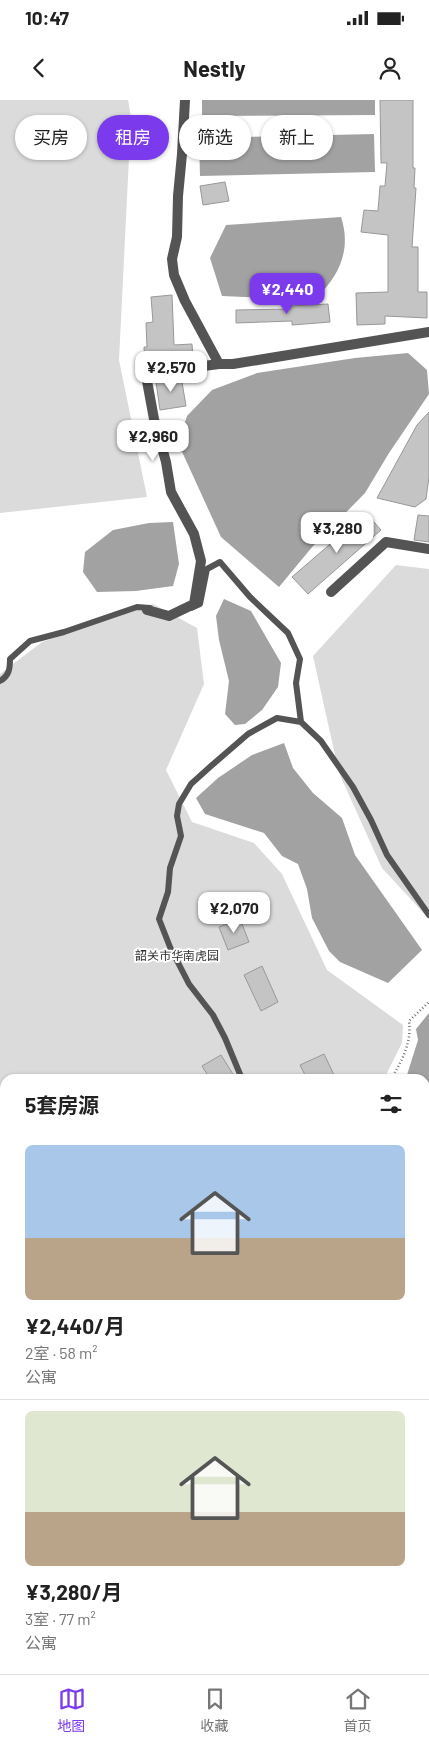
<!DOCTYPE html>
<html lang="zh">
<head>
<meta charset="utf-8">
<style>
	:root { --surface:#fff; --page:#f6f6f6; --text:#222; --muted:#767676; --line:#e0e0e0; --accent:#7c3aed }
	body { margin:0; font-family:Barlow,"Noto Sans SC",sans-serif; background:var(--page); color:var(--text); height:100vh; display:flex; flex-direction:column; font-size:19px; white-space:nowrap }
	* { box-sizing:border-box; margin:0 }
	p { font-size:16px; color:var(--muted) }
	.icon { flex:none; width:28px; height:28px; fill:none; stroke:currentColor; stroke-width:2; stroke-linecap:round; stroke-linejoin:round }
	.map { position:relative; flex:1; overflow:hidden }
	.side { position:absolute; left:0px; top:974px; width:430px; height:601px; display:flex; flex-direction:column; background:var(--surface); border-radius:15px 15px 0 0; box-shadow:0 1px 4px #0004 }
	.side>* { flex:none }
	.top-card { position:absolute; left:15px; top:15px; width:400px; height:45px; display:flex; gap:10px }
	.price { position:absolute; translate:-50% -42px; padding:0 11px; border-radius:10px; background:#fff; color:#222; font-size:16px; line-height:32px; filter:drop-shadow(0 1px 2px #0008) }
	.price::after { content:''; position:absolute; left:50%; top:30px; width:15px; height:11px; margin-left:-8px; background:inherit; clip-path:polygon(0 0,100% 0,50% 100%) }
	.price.current { background:var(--accent); color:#fff }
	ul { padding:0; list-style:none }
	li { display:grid; align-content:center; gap:10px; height:265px; padding:0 25px }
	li+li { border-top:1px solid var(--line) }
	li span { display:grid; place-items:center; height:155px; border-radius:8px; color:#555 }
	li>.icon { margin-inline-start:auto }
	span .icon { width:90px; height:90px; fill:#fffc; stroke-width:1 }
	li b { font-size:21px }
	h2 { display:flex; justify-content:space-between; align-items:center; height:60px; padding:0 25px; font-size:21px }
	.chip { padding:0 18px; border-radius:22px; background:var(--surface); box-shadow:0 1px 4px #0004; font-size:18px; line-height:45px }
	.chip.current { background:var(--accent); color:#fff }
	.status { display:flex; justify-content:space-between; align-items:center; height:35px; padding:0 25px; background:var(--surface); direction:ltr }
	.status svg { height:14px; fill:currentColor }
	header { display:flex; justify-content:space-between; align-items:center; height:65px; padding:0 25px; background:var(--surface); font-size:22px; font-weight:700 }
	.tab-bar { display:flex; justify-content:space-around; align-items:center; height:70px; border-top:1px solid var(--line); background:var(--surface); font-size:14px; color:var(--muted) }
	.tab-bar a { display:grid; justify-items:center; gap:2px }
	.tab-bar .current { color:var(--accent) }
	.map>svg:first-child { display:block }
	.green { fill:#dbdbdb }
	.water { fill:#a2a2a2 }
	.building { fill:#c4c4c4; stroke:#989898 }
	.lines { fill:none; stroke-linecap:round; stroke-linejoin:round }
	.path { stroke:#767676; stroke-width:2.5; stroke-dasharray:1 2.5; stroke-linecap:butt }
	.service { stroke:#545454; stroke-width:6 }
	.minor { stroke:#545454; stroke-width:10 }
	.labels { text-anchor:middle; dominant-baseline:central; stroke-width:4; stroke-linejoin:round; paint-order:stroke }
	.park-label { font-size:12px; fill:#323232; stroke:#fff }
</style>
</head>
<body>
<div class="status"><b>10:47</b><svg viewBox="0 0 49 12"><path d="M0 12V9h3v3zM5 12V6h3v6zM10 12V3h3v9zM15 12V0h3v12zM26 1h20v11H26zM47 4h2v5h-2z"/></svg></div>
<header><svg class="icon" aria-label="back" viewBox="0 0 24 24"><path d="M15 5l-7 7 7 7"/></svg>Nestly<svg class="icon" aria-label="person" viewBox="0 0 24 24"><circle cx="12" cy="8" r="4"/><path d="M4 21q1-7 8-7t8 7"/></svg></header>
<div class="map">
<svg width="429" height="1574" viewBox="0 0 429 1574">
	<rect width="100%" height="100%" fill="#fff"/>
	<path class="green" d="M 0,0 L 128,0 L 131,17 L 119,260 L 147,397 L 0,413 Z
		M 396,465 L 429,469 L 429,819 L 382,768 L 339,673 L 313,556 Z
		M 153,504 L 197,528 L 204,584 L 166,670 L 192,722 L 254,743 L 282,774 L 327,870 L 403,925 L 402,943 L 384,979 L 5,979 L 5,1570 L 425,1570 L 425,1192 L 429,1192 L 429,1574 L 0,1574 L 0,574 L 42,542 Z"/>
	<path class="water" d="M 202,0 L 375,0 L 375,15 L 202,16 Z
		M 374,34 L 375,72 L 200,76 L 199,38 Z
		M 341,117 C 351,147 341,174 318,196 L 271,198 L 222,196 L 210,158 L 226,125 Z
		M 408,253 L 427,270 L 429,294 L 389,353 L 365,393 L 313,446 L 279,487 L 221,437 L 178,343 L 187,316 L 212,290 L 257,273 L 355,258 Z
		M 173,422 L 179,464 L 173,486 L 136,491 L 97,492 L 83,472 L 85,452 L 113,430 L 149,423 Z
		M 224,499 L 251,511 L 281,563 L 278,587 L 262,610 L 245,624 L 235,625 L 225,614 L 229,581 L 219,540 L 216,516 Z
		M 284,643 L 293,668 L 313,693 L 342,718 L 355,755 L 422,850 L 388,883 L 340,862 L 329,851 L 312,818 L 307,789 L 298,764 L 282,756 L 264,733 L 205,714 L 196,698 L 218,678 L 252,655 Z
		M 429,913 L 429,1075 L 425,1075 L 425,979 L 404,979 L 407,975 L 418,940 L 416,929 Z"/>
	<path class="building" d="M 380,0 L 413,0 L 413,68 L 415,68 L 414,88 L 416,88 L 412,147 L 418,147 L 418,192 L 427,192 L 427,218 L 385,216 L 385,224 L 357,225 L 356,193 L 388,192 L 388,135 L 361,132 L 364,110 L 378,111 L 380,86 L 385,86 L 387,63 L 381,63 Z
		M 225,82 L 229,101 L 203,105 L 200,86 Z
		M 172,195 L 174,245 L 192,244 L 193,260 L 154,266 L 153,265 L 145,265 L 144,247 L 147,247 L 146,223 L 153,222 L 151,197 Z
		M 328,204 L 330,222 L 292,225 L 292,221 L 236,223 L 236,210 L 291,209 L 291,206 Z
		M 181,276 L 186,306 L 160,310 L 156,282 L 160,279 Z
		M 429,312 L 429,377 L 426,399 L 415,407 L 377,398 L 417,325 Z
		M 366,413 L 381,430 L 308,494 L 292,477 Z
		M 418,415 L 429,416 L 429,442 L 414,440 Z
		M 240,819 L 249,842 L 228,850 L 219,827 Z
		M 262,866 L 278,902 L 261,911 L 244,875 Z
		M 324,954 L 336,979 L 307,979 L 300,965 Z
		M 221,955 L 236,979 L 210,979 L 202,966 Z"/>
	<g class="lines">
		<path class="path" d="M 391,979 C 402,961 412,942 409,921 L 429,902
			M 425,1173 L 429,1173
			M 425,1539 L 429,1537"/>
		<path class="service" d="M 191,508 L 200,504 L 207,469 L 220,462 L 250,497 L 288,533 L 300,559 L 296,583 L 301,622
			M 0,581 C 9,576 10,569 10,559 L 30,541 L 64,532 L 137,507 L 150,508
			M 242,979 L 225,938 L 213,915 L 189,884 L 170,847 L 159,819 L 168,792 L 170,768 L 181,736 L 177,716 L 179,704 L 191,684 L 211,666 L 248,634 L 277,618 L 301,622 L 321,641 L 353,687 L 371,720 L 387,755 L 429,815
			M 425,1214 L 429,1214"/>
		<path class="minor" d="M 185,0 L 182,54 L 178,96 L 177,137 L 172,159 L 174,175 L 185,201 L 219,264 L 233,264 L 429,232
			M 331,492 L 386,442 L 429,449
			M 147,510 L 169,516 L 194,504 L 201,461 L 194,434 L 171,392 L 166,362 L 154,319 L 147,281 L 157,272 L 219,264
			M 425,1273 L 429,1268
			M 0,1415 L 5,1415
			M 340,1574 L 341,1571 L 417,1574"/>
	</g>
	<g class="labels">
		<g class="park-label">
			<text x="177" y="855">韶关市华南虎园</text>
		</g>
	</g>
</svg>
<b class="price current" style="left:287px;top:215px">¥2,440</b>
<b class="price" style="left:171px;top:293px">¥2,570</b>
<b class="price" style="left:153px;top:362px">¥2,960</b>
<b class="price" style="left:337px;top:454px">¥3,280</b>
<b class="price" style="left:234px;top:834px">¥2,070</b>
<div class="top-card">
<a class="chip">买房</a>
<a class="chip current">租房</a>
<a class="chip">筛选</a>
<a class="chip">新上</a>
</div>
<section class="side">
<h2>5套房源<svg class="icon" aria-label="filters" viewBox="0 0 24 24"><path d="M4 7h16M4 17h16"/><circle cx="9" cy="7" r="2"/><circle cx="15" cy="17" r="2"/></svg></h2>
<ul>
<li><span style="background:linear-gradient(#a9c7e8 60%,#b9a48a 0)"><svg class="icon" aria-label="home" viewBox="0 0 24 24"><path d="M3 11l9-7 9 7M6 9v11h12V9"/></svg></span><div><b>¥2,440/月</b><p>2室 · 58 m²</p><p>公寓</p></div></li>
<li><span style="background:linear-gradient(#dfe7d0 65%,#b9a48a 0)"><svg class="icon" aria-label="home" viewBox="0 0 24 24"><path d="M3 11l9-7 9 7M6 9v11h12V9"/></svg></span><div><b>¥3,280/月</b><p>3室 · 77 m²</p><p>公寓</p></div></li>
</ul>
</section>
</div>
<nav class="tab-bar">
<a class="current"><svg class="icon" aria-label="map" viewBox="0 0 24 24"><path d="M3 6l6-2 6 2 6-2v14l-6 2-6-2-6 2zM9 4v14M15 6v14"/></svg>地图</a>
<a><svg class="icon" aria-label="saved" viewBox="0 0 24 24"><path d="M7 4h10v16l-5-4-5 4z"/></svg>收藏</a>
<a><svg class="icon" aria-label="home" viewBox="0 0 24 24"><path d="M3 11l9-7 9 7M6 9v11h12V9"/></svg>首页</a>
</nav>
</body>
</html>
